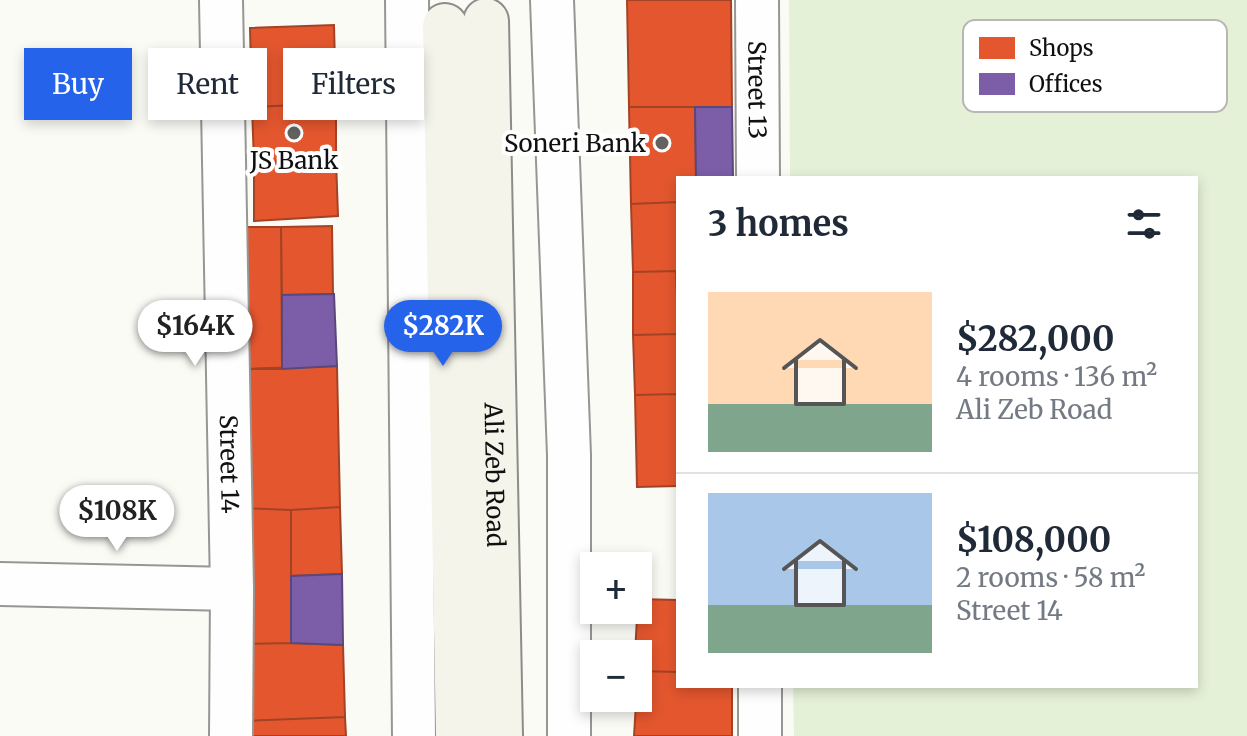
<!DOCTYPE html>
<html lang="en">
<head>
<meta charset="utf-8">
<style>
	:root { --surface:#fff; --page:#f6f6f7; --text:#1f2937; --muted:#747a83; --line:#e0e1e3; --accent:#2563eb }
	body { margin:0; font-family:Merriweather,serif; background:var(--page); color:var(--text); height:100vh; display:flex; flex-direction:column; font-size:30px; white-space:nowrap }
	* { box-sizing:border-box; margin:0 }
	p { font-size:26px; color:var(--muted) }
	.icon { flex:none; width:44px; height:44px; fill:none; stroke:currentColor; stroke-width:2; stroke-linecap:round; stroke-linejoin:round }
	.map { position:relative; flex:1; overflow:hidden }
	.panel { position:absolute; left:676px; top:176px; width:522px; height:512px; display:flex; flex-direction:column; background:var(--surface); border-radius:0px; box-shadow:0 4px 12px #0003 }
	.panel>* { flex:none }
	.guide { position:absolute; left:24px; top:48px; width:532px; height:72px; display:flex; gap:16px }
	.controls { position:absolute; left:580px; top:552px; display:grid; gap:16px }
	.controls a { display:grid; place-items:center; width:72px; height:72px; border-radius:0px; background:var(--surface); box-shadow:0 4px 12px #0003; font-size:40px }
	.price { position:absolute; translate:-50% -68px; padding:0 18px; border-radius:28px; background:#fff; color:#222; font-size:26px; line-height:52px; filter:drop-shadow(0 2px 4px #0008) }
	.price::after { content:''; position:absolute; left:50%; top:48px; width:24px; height:18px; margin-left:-12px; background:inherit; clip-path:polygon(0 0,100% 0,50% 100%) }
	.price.on { background:var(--accent); color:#fff }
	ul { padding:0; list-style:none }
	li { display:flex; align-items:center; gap:24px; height:200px; padding:0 32px }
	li+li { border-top:2px solid var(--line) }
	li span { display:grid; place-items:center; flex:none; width:224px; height:160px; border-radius:0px; color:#555 }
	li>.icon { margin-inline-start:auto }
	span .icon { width:96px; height:96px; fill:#fffc; stroke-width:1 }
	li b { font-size:34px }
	h2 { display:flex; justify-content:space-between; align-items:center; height:96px; padding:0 32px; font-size:34px }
	.tag { padding:0 28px; border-radius:0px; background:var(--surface); box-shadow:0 4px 12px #0003; font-size:28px; line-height:72px }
	.tag.on { background:var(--accent); color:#fff }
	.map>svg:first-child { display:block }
	.green { fill:#e5f1d7 }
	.shops { fill:#e4572e; stroke:#a44225; stroke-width:2 }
	.offices { fill:#7b5ea7; stroke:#5b477a; stroke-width:2 }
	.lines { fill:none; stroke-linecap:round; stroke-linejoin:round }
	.minor-casing { stroke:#969694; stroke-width:46 }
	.secondary-casing { stroke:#8c8c8a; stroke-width:48 }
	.minor { stroke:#fefefe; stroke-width:42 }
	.secondary { stroke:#f5f4eb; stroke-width:44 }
	.poi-dot { fill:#626260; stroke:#fff; stroke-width:3 }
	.labels { text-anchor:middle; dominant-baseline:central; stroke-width:8; stroke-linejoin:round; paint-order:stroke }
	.street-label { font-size:24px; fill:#101010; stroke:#fff }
	.poi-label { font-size:24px; fill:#101010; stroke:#fff; text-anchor:end }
	.key { fill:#fff; stroke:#b7b7b7; stroke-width:2 }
	.key-label { font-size:22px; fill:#101010 }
</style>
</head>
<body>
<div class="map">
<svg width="1247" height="736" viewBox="0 0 1247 736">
	<rect width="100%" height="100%" fill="#fbfbf6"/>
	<path class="green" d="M 789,0 L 1247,0 L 1247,736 L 794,736 L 793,686 L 1196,686 L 1196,178 L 790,178 Z"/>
	<path class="shops" d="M 627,0 L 731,0 L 732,107 L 629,107 Z
		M 334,25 L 336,103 L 252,107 L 250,28 Z
		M 336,103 L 336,160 L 254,162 L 252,107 Z
		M 629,107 L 695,107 L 696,178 L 678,178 L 678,202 L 631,204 Z
		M 336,160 L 338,216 L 254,221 L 254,162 Z
		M 678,202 L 678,271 L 633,272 L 631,204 Z
		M 332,226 L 333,294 L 282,295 L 281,227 Z
		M 238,227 L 281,227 L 282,369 L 238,369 Z
		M 676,271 L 678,334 L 633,335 L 633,272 Z
		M 676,271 L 678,271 L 678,334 Z
		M 678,334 L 678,394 L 635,395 L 633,335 Z
		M 337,366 L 340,507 L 291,510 L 240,508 L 238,369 Z
		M 678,394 L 678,486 L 637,487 L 635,395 Z
		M 340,507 L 342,574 L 291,576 L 291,510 Z
		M 240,508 L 291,510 L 291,643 L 242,644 Z
		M 638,599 L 678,600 L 678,672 L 638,671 L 638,654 L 635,654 Z
		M 291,643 L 343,645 L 345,717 L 240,721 L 242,644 Z
		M 638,671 L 678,672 L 678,686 L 732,686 L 732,736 L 634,736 Z
		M 345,717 L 346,736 L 240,736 L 240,721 Z"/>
	<path class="offices" d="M 695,107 L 732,107 L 733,178 L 696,178 Z
		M 334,294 L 337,366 L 282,369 L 282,295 Z
		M 342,574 L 343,645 L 291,643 L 291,576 Z"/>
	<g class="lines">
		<defs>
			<g id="minor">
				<path id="s1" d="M 221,0 L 232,589 L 231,736"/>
				<path d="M 407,0 L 414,736"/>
				<path d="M 552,0 L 569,455 L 569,736"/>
				<path id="s2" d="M 757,0 L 758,178"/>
				<path d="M 0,584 L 232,589"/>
				<path d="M 760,686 L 760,736"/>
			</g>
			<g id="secondary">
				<path id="s3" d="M 486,21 L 500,736"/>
				<path d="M 445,26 L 458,736"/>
			</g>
		</defs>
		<use href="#minor" class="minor-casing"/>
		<use href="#secondary" class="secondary-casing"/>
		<use href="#minor" class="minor"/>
		<use href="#secondary" class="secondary"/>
	</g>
	<g class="poi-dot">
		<circle cx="294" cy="133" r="8"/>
		<circle cx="662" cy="143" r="8"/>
	</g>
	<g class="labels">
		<g class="street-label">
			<text stroke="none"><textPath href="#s2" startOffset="90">Street 13</textPath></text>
			<text stroke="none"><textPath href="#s1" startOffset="464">Street 14</textPath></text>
			<text stroke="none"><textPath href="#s3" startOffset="454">Ali Zeb Road</textPath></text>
		</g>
		<g class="poi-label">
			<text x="646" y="143">Soneri Bank</text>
			<text x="294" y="160" text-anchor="middle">JS Bank</text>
		</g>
	</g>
	<rect x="963" y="20" width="264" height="92" rx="12" class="key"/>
	<rect x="979" y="37" width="36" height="22" fill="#e4572e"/>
	<rect x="979" y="73" width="36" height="22" fill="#7b5ea7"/>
	<g class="key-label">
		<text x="1029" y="56">Shops</text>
		<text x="1029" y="92">Offices</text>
	</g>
</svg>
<div class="controls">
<a>+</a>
<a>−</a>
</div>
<b class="price" style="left:195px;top:368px">$164K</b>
<b class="price on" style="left:443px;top:368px">$282K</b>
<b class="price" style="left:117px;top:553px">$108K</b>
<div class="guide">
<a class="tag on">Buy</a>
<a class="tag">Rent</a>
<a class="tag">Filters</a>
</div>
<section class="panel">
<h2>3 homes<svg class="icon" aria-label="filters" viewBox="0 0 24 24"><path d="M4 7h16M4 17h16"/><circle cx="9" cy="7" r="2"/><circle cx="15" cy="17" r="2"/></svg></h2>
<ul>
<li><span style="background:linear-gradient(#ffd9b3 70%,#7fa58c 0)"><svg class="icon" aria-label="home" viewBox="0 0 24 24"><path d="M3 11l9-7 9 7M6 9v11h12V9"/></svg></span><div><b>$282,000</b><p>4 rooms · 136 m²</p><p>Ali Zeb Road</p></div></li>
<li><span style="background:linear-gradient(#a9c7e8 70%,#7fa58c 0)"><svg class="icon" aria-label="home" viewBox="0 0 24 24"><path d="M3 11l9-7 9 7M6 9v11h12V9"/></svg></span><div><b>$108,000</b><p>2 rooms · 58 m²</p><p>Street 14</p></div></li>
</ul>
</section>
</div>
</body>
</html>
